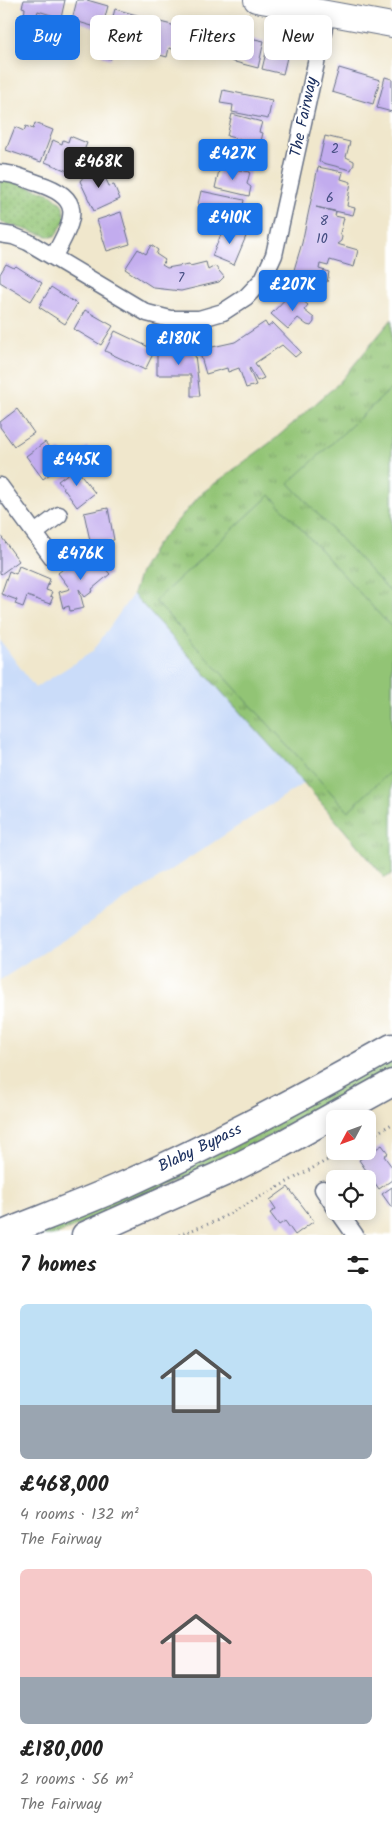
<!DOCTYPE html>
<html lang="en">
<head>
<meta charset="utf-8">
<style>
	:root { --surface:#fff; --page:#f2f2f2; --text:#222; --muted:#767676; --accent:#1a73e8 }
	body { margin:0; font-family:Kalam,sans-serif; background:var(--page); color:var(--text); height:100vh; display:flex; flex-direction:column; font-size:19px; white-space:nowrap }
	* { box-sizing:border-box; margin:0 }
	p { font-size:16px; color:var(--muted) }
	.icon { flex:none; width:28px; height:28px; fill:none; stroke:currentColor; stroke-width:2; stroke-linecap:round; stroke-linejoin:round }
	.map { position:relative; height:1235px; overflow:hidden }
	.sheet { display:flex; flex-direction:column; background:var(--surface); flex:1 }
	.sheet>* { flex:none }
	.guide { position:absolute; left:15px; top:15px; width:362px; height:45px; display:flex; gap:10px }
	.needle { width:32px; rotate:229deg }
	.buttons { position:absolute; left:326px; top:1110px; display:grid; gap:10px }
	.buttons a { display:grid; place-items:center; width:50px; height:50px; border-radius:8px; background:var(--surface); box-shadow:0 2px 12px #0003; font-size:25px }
	.price { position:absolute; translate:-50% -42px; padding:0 11px; border-radius:5px; background:var(--accent); color:#fff; font-size:16px; line-height:32px; filter:drop-shadow(0 1px 2px #0008) }
	.price::after { content:''; position:absolute; left:50%; top:30px; width:15px; height:11px; margin-left:-8px; background:inherit; clip-path:polygon(0 0,100% 0,50% 100%) }
	.price.current { background:#222; color:#fff }
	ul { padding:0; list-style:none }
	li { display:grid; align-content:center; gap:10px; height:265px; padding:0 20px }
	li span { display:grid; place-items:center; height:155px; border-radius:8px; color:#555 }
	li>.icon { margin-inline-start:auto }
	span .icon { width:90px; height:90px; fill:#fffc; stroke-width:1 }
	li b { font-size:21px }
	h2 { display:flex; justify-content:space-between; align-items:center; height:60px; padding:0 20px; font-size:21px }
	.chip { padding:0 18px; border-radius:8px; background:var(--surface); box-shadow:0 2px 12px #0003; font-size:18px; line-height:45px }
	.chip.current { background:var(--accent); color:#fff }
	.map>svg:first-child { display:block }
	.built { fill:#cadcf9 }
	.grass { fill:url(#grass-dots); stroke:#567a6a }
	.park { fill:url(#park-tufts); stroke:#567a6a }
	.pitch { fill:#92c475; stroke:#567a6a }
	.building { fill:#c2acee }
	.lines { fill:none; stroke-linecap:round; stroke-linejoin:round }
	.street-casing { stroke:#666f84; stroke-width:19 }
	.secondary-casing { stroke:#666f84; stroke-width:26 }
	.primary-casing { stroke:#666f84; stroke-width:29 }
	.path { stroke:#666f84; stroke-width:3; stroke-dasharray:1 4; stroke-linecap:butt }
	.street { stroke:#fff; stroke-width:16 }
	.secondary { stroke:#fff; stroke-width:24 }
	.primary { stroke:#fff; stroke-width:26 }
	.labels { text-anchor:middle; dominant-baseline:central; stroke-width:4; stroke-linejoin:round; paint-order:stroke }
	.number-label { font-size:14px; fill:#454e82 }
	.street-label { font-size:16px; fill:#1b2f5e; stroke:#fff }
</style>
</head>
<body>
<div class="map">
<svg width="392" height="1235" viewBox="0 0 392 1235">
	<defs>
		<pattern id="grass-dots" width="8" height="8" patternUnits="userSpaceOnUse" patternTransform="scale(1.25)"><rect width="8" height="8" fill="#92c475"/><path d="M2 2h.1M6 6h.1" fill="none" stroke="#76a063" stroke-width="1.8" stroke-linecap="round"/></pattern>
		<pattern id="park-tufts" width="24" height="20" patternUnits="userSpaceOnUse" patternTransform="scale(1.25)"><rect width="24" height="20" fill="#92c475"/><path d="M3 7l-1-3M5 7V3M7 7l1-3M15 17l-1-3M17 17v-4M19 17l1-3" fill="none" stroke="#76a063"/></pattern>
	</defs>
	<rect width="100%" height="100%" fill="#fff"/>
	<filter id="ink" filterUnits="userSpaceOnUse"><feTurbulence type="fractalNoise" baseFrequency=".02" numOctaves="2"/><feDisplacementMap in="SourceGraphic" scale="10" xChannelSelector="R" yChannelSelector="G"/><feConvolveMatrix kernelMatrix="1 2 1 2 8 2 1 2 1" color-interpolation-filters="sRGB"/></filter>
	<filter id="wash" filterUnits="userSpaceOnUse"><feTurbulence type="fractalNoise" baseFrequency=".0096" numOctaves="4" result="noise"/><feDisplacementMap in="SourceGraphic" scale="20" xChannelSelector="R" yChannelSelector="G"/><feGaussianBlur stdDeviation="1.12" result="paint"/><feColorMatrix in="noise" values="0 0 0 0 0 0 0 0 0 0 0 0 0 0 0 0 0 1.4 0 .05"/><feComposite in="paint" operator="in"/></filter>
	<g filter="url(#wash)">
		<rect width="100%" height="100%" fill="#f0e7cc"/>
		<path class="built" d="M 133,594 L 304,783 L 81,929 L 0,980 L 0,640 L 35,688 L 92,652 Z"/>
		<path class="grass" d="M 7,179 L 51,194 L 62,204 L 66,219 L 56,235 L 51,237 L 0,222 L 0,180 Z
			M 392,1059 L 392,1071 L 248,1148 L 93,1220 L 54,1235 L 29,1235 Z"/>
		<path class="park" d="M 392,319 L 392,874 L 385,878 L 304,783 L 133,594 L 140,572 L 156,545 L 202,493 L 275,439 L 339,383 Z"/>
		<path class="pitch" d="M 392,388 L 392,594 L 289,483 Z
			M 270,495 L 392,628 L 392,770 L 348,811 L 155,601 Z"/>
		<g id="blocks">
			<path class="building" d="M 24,0 L 65,0 L 61,18 L 38,11 L 35,20 L 27,20 L 24,17 L 25,8 L 22,7 Z
				M 77,0 L 87,0 L 108,6 L 102,29 L 72,20 Z
				M 115,9 L 151,19 L 144,41 L 127,36 L 125,44 L 116,42 L 111,59 L 102,56 Z
				M 156,21 L 192,30 L 186,53 L 169,48 L 167,57 L 149,52 Z
				M 203,28 L 230,35 L 225,60 L 197,54 Z
				M 236,35 L 264,41 L 258,68 L 231,61 Z
				M 268,44 L 289,49 L 283,74 L 262,69 Z
				M 339,68 L 380,80 L 373,104 L 332,92 Z
				M 385,77 L 392,79 L 392,112 L 377,108 Z
				M 223,90 L 272,100 L 268,119 L 232,112 L 233,105 L 220,103 Z
				M 232,114 L 262,122 L 259,132 L 263,133 L 260,145 L 227,136 Z
				M 35,123 L 53,130 L 41,162 L 6,150 L 15,127 L 24,131 L 26,126 L 33,129 Z
				M 70,136 L 87,143 L 75,174 L 45,162 L 53,140 L 62,144 L 63,140 L 68,142 Z
				M 325,136 L 350,142 L 346,157 L 354,161 L 354,164 L 351,170 L 319,162 Z
				M 226,140 L 256,147 L 254,170 L 221,163 Z
				M 100,166 L 109,186 L 114,185 L 120,199 L 94,211 L 80,181 L 88,171 Z
				M 220,166 L 250,172 L 247,184 L 251,187 L 249,196 L 215,188 Z
				M 318,167 L 343,172 L 341,179 L 351,182 L 347,206 L 355,208 L 353,215 L 316,207 L 336,212 L 335,216 L 344,218 L 340,233 L 342,237 L 341,241 L 337,244 L 358,250 L 354,267 L 330,260 L 328,266 L 320,264 L 319,269 L 329,272 L 327,282 L 318,280 L 316,287 L 291,280 L 302,243 Z
				M 201,191 L 244,200 L 242,210 L 247,211 L 245,221 L 208,213 L 209,207 L 198,204 Z
				M 121,212 L 130,244 L 107,251 L 97,220 Z
				M 225,225 L 247,234 L 234,265 L 212,256 Z
				M 151,245 L 158,250 L 156,254 L 165,260 L 162,265 L 167,268 L 189,264 L 190,266 L 206,262 L 208,270 L 215,266 L 224,277 L 219,282 L 181,291 L 154,288 L 125,269 L 138,249 L 146,254 Z
				M 6,264 L 14,268 L 16,266 L 42,283 L 31,301 L 0,282 L 0,274 Z
				M 51,287 L 77,304 L 65,324 L 39,307 Z
				M 292,292 L 308,305 L 304,310 L 314,318 L 314,322 L 311,326 L 307,325 L 298,318 L 288,329 L 271,314 Z
				M 85,310 L 113,326 L 101,345 L 74,329 Z
				M 265,322 L 268,327 L 273,323 L 301,352 L 295,357 L 282,345 L 255,363 L 264,378 L 257,381 L 250,368 L 249,369 L 256,385 L 246,388 L 239,368 L 228,372 L 227,368 L 206,374 L 199,350 L 235,342 Z
				M 115,331 L 155,350 L 145,370 L 105,351 Z
				M 171,349 L 189,352 L 195,355 L 200,396 L 191,396 L 191,375 L 157,375 L 157,350 Z
				M 17,409 L 34,433 L 14,446 L 0,427 L 0,422 Z
				M 45,442 L 54,454 L 60,450 L 66,455 L 65,459 L 60,462 L 61,466 L 43,479 L 26,456 Z
				M 87,447 L 96,460 L 82,470 L 73,457 Z
				M 76,468 L 95,493 L 77,507 L 58,481 Z
				M 108,508 L 114,540 L 91,545 L 84,513 Z
				M 0,535 L 19,561 L 1,574 L 0,573 Z
				M 85,552 L 94,563 L 96,561 L 99,565 L 101,564 L 110,574 L 92,589 L 93,591 L 85,597 L 79,589 L 84,608 L 70,611 L 69,606 L 63,608 L 59,592 L 70,589 L 58,573 Z
				M 19,566 L 50,579 L 46,590 L 52,592 L 50,596 L 53,597 L 50,604 L 27,596 L 23,607 L 15,604 L 17,600 L 1,594 L 9,571 L 16,574 Z
				M 382,1145 L 388,1153 L 384,1156 L 392,1167 L 392,1180 L 379,1189 L 359,1160 Z
				M 288,1187 L 314,1221 L 295,1235 L 285,1221 L 279,1225 L 270,1213 L 276,1209 L 270,1200 Z
				M 392,1187 L 392,1208 L 382,1194 Z"/>
		</g>
	</g>
	<g filter="url(#ink)">
		<use href="#blocks" fill-opacity="0" stroke="#666f84" stroke-width="1"/>
		<g class="lines">
			<defs>
				<path id="street" d="M 0,173 C 13,173 25,179 37,183 C 87,199 73,220 54,256
					M 0,234 L 13,236 L 28,242 L 147,313 L 170,319 L 199,319 L 223,312 L 246,297 L 263,279 L 274,255 L 327,13
					M 0,486 L 52,557
					M 35,533 L 59,515
					M 323,1189 L 335,1207
					M 338,1211 L 355,1235"/>
				<path id="secondary" d="M 256,0 L 392,25"/>
				<path id="primary" d="M 0,1235 C 42,1218 85,1202 126,1184 C 217,1143 305,1096 392,1047
					M 85,1235 L 224,1173 L 282,1144 L 392,1083"/>
			</defs>
			<use href="#street" class="street-casing"/>
			<use href="#secondary" class="secondary-casing"/>
			<use href="#primary" class="primary-casing"/>
			<path class="path" d="M 368,1138 L 392,1124
				M 179,1235 L 216,1221 L 344,1151"/>
			<use href="#street" class="street"/>
			<use href="#secondary" class="secondary"/>
			<use href="#primary" class="primary"/>
		</g>
	</g>
	<g class="labels">
		<g class="number-label">
			<text x="335" y="149">2</text>
			<text x="330" y="198">6</text>
			<text x="324" y="221">8</text>
			<text x="322" y="239">10</text>
			<text x="181" y="278">7</text>
		</g>
		<g class="street-label">
			<text transform="translate(304 117) rotate(-78)">The Fairway</text>
			<text transform="translate(200 1148) rotate(-26)">Blaby Bypass</text>
		</g>
	</g>
</svg>
<div class="buttons">
<a><svg class="needle" viewBox="-14 -14 28 28"><path d="M0-13l5 13h-10z" fill="#e53935"/><path d="M0 13l5-13h-10z" fill="#767676"/></svg></a>
<a><svg class="icon" aria-label="locate" viewBox="0 0 24 24"><circle cx="12" cy="12" r="6"/><path d="M12 2v4M12 18v4M2 12h4M18 12h4"/></svg></a>
</div>
<b class="price" style="left:233px;top:181px">£427K</b>
<b class="price current" style="left:99px;top:189px">£468K</b>
<b class="price" style="left:230px;top:245px">£410K</b>
<b class="price" style="left:293px;top:312px">£207K</b>
<b class="price" style="left:179px;top:366px">£180K</b>
<b class="price" style="left:77px;top:487px">£445K</b>
<b class="price" style="left:81px;top:581px">£476K</b>
<div class="guide">
<a class="chip current">Buy</a>
<a class="chip">Rent</a>
<a class="chip">Filters</a>
<a class="chip">New</a>
</div>
</div>
<section class="sheet">
<h2>7 homes<svg class="icon" aria-label="filters" viewBox="0 0 24 24"><path d="M4 7h16M4 17h16"/><circle cx="9" cy="7" r="2"/><circle cx="15" cy="17" r="2"/></svg></h2>
<ul>
<li><span style="background:linear-gradient(#bfe0f5 65%,#9aa5b1 0)"><svg class="icon" aria-label="home" viewBox="0 0 24 24"><path d="M3 11l9-7 9 7M6 9v11h12V9"/></svg></span><div><b>£468,000</b><p>4 rooms · 132 m²</p><p>The Fairway</p></div></li>
<li><span style="background:linear-gradient(#f6c9c9 70%,#9aa5b1 0)"><svg class="icon" aria-label="home" viewBox="0 0 24 24"><path d="M3 11l9-7 9 7M6 9v11h12V9"/></svg></span><div><b>£180,000</b><p>2 rooms · 56 m²</p><p>The Fairway</p></div></li>
</ul>
</section>
</body>
</html>
